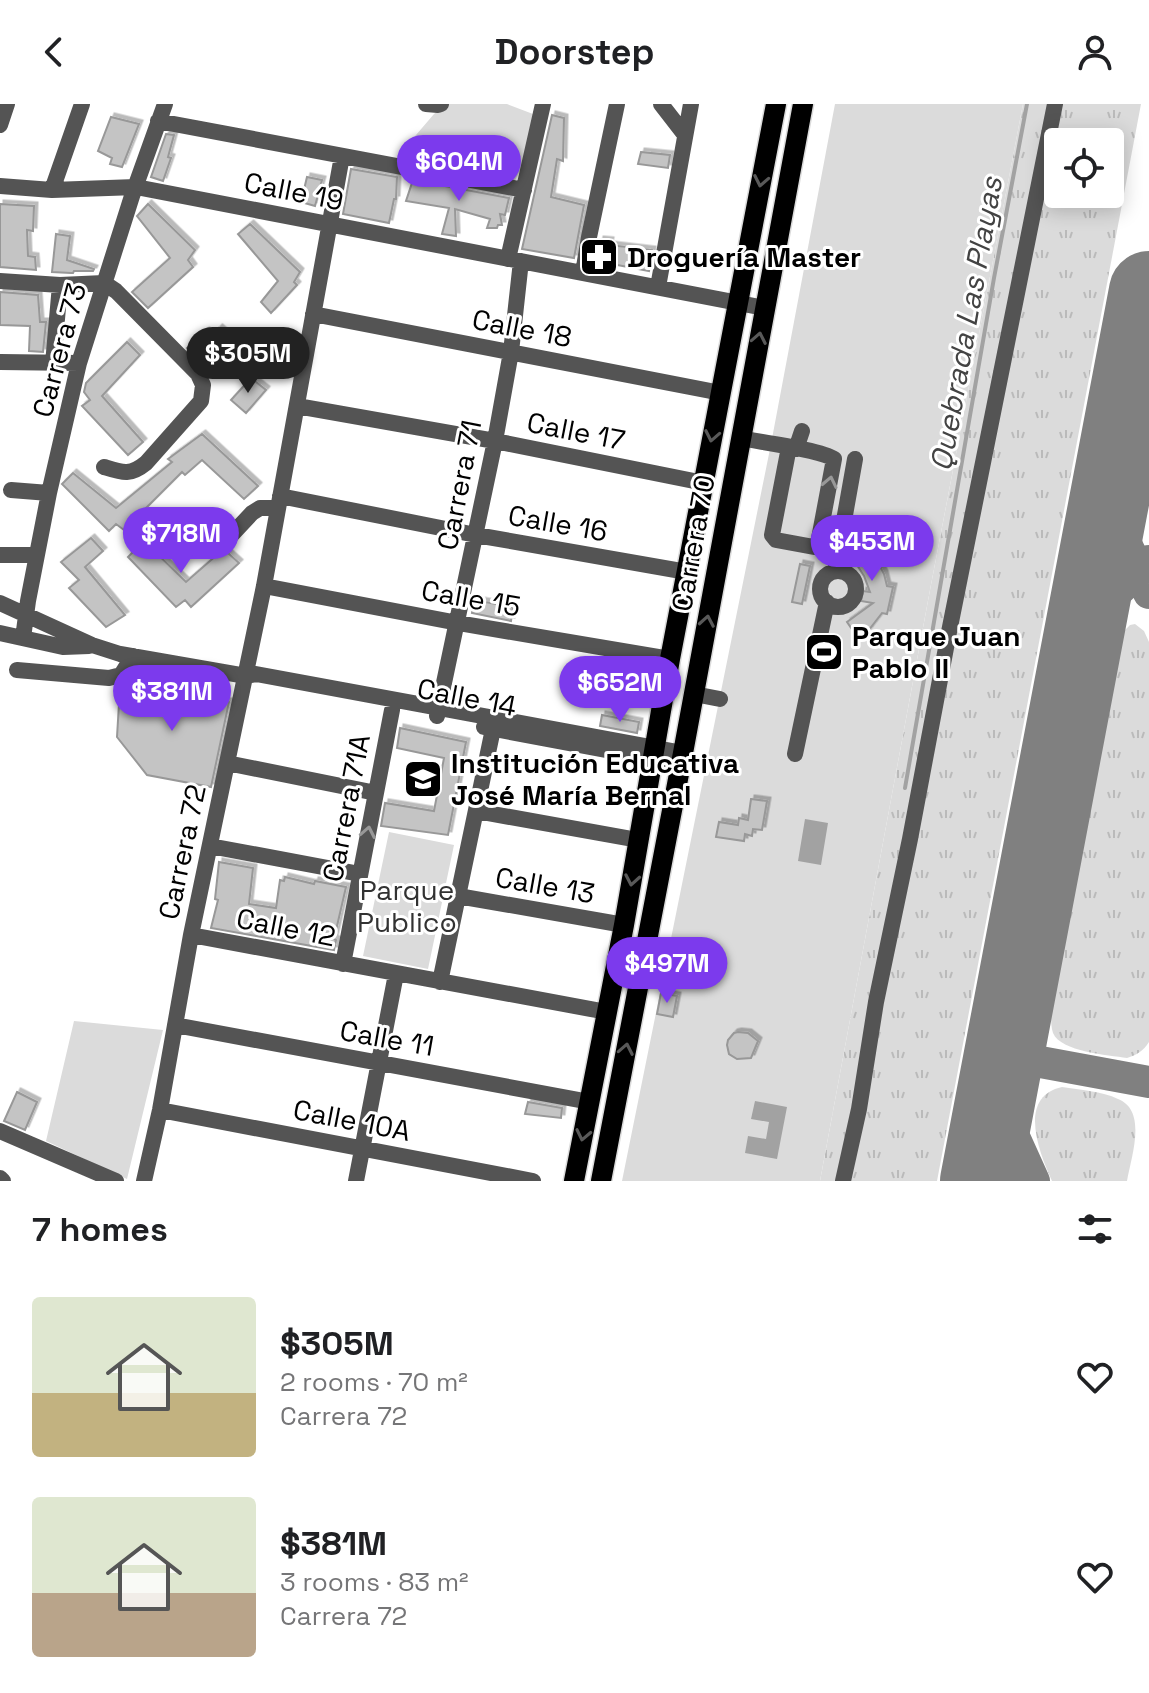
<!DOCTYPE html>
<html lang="en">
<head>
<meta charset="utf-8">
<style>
	:root { --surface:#fff; --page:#f2f2f2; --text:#202124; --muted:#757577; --accent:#7c3aed }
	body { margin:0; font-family:"Space Grotesk",sans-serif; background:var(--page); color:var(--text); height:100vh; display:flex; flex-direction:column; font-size:30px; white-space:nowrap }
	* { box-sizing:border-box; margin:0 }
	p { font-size:26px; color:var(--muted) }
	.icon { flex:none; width:44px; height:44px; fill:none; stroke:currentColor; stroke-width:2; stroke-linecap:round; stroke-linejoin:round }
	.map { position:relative; height:1077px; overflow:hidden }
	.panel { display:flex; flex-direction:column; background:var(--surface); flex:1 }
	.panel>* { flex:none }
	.controls { position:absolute; left:1044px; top:24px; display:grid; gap:16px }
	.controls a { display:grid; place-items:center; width:80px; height:80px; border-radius:8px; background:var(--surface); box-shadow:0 4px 20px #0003; font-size:40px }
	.price { position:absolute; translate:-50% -68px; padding:0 18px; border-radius:28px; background:var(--accent); color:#fff; font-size:26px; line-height:52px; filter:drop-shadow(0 2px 4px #0008) }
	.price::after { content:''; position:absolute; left:50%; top:48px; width:24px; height:18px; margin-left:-12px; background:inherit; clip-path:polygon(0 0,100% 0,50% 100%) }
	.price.selected { background:#222; color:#fff }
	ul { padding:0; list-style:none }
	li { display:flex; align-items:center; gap:24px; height:200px; padding:0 32px }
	li span { display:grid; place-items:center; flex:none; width:224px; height:160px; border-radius:8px; color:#555 }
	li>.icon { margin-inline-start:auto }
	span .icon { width:96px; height:96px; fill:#fffc; stroke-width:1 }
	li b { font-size:34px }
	h2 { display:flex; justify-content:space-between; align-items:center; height:96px; padding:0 32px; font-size:34px }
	header { display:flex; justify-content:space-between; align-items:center; height:104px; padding:0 32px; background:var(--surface); font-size:36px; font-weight:800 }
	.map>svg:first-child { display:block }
	.grass { fill:url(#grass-tufts); fill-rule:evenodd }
	.green { fill:#dbdbdb }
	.water { fill:#a2a2a2 }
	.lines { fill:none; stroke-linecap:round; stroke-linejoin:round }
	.stream { stroke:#a2a2a2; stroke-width:4 }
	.taxiway { stroke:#808080; stroke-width:32 }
	.runway { stroke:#808080; stroke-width:80 }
	.building { fill:#c4c4c4; stroke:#989898; stroke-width:2; filter:url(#shadow) }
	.major-casing { stroke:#dbdbdb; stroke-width:23 }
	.minor { stroke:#545454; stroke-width:16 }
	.major { stroke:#000; stroke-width:20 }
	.oneway { stroke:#595959 }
	.oneway2 { stroke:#989898 }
	.labels { text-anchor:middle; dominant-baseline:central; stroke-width:6; stroke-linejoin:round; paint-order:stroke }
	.street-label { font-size:28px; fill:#000; stroke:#fff }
	.poi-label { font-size:28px; font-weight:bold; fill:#000; stroke:#fff; text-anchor:start }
	.park-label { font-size:28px; fill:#323232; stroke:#fff }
	.water-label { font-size:30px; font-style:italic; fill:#434343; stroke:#fff }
</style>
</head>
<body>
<header><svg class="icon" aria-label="back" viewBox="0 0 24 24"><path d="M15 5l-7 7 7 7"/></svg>Doorstep<svg class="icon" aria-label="person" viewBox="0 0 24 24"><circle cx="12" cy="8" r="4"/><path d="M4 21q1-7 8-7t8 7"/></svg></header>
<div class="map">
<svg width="1149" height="1077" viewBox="0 0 1149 1077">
	<defs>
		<pattern id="grass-tufts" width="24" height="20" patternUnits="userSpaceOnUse" patternTransform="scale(2)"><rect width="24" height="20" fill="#dbdbdb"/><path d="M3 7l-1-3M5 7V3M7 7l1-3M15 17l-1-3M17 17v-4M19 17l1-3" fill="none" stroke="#bababa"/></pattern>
		<filter id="shadow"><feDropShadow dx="3.5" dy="-3.5" stdDeviation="0" flood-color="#0004"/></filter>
	</defs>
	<rect width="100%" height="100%" fill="#fff"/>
	<path class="grass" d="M 1023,0 L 1141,0 L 937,1077 L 820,1077 L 930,486 ZM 1058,38 L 1110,38 L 1110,90 L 1058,90 Z
		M 1135,520 L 1144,527 L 1149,538 L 1149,938 C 1143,947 1137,951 1127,954 C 1108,951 1061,948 1053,929 C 1051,923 1051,915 1051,909 L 1124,527 L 1130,521 Z
		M 1062,983 C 1080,986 1102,987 1118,995 C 1148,1007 1131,1053 1127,1077 L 1052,1077 C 1039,1048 1017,993 1062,983 Z"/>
	<path class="green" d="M 445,0 L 507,0 L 533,10 L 530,48 L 511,84 L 418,60 L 417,44 L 410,38 L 434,10 Z
		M 835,0 L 1023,0 L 930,486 L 820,1077 L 622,1077 L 771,340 Z
		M 389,728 L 454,741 L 428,865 L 363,852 Z
		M 74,917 L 163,926 L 127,1075 L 46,1037 Z"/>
	<path class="water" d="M 805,715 L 828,719 L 821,761 L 798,757 Z
		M 755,997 L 787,1003 L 777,1055 L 745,1049 L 748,1032 L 766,1035 L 769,1018 L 751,1015 Z"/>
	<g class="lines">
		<path class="stream" d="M 905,684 L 994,174 L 1027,0"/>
		<path class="taxiway" d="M 1111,388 L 1114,414 L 1149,489
			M 1085,525 L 1099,505 L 1149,457
			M 1011,914 C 1009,938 1012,947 1035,957 L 1149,978
			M 996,993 L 1034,1077"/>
		<path class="runway" d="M 980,1077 L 1149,187"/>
	</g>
	<path class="building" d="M 552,11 L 564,14 L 563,57 L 557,55 L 551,93 L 584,101 L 574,154 L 522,145 Z
		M 111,13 L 139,20 L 122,63 L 110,60 L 112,54 L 98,47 Z
		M 166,30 L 174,31 L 168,53 L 171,54 L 163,77 L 151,73 Z
		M 641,48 L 670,51 L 668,64 L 638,60 Z
		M 351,65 L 397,73 L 396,95 L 394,95 L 389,119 L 343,110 Z
		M 307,73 L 322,76 L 315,102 L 301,98 Z
		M 413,76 L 509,94 L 505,111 L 500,110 L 502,121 L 498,121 L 497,124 L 487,124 L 490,115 L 455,105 L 456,132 L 442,130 L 449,104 L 406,97 Z
		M 0,100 L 34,102 L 33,127 L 27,126 L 28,152 L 35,153 L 36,166 L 0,163 Z
		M 148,100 L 195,146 L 188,156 L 193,163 L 148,204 L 132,188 L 170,154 L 137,112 Z
		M 250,120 L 300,168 L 294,178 L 297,181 L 271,209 L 261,198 L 278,177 L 238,130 Z
		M 56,130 L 70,132 L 67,156 L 94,165 L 93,167 L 74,167 L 73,169 L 71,169 L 52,168 Z
		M 600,136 L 610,137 L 609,141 L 652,146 L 649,167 L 596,157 Z
		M 0,188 L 38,191 L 40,218 L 46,218 L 43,248 L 29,247 L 30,222 L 0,221 Z
		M 219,224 L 236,239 L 219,253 L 211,246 L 199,255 L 187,244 L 206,227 L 212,232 Z
		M 127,238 L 140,251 L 102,292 L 143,338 L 128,351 L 82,302 L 90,296 L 84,288 L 86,279 Z
		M 251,274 L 266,286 L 246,309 L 231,296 Z
		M 202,330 L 258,382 L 244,395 L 202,356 L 185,371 L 182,368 L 124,426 L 116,420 L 109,427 L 62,380 L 73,369 L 116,404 L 172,358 L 168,355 Z
		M 864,425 L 888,429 L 884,448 L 871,445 L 884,470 L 887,482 L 893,483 L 887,510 L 882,509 L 868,527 L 858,534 L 847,518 L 873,499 L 861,497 L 863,487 L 870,488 L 864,472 L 857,461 Z
		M 91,434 L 103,447 L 85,463 L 125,511 L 106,523 L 69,484 L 79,476 L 61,458 Z
		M 144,437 L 186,478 L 218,450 L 228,449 L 239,459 L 191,503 L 185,496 L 176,503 L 128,453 Z
		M 800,460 L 810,462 L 802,500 L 792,498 Z
		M 474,496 L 513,503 L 511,517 L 472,509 Z
		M 128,579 L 229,598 L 211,683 L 147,671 L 117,633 L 120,583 Z
		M 602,611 L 639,618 L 637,629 L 600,622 Z
		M 400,624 L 466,638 L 448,731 L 381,722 L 385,699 L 434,707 L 444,654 L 397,644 Z
		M 751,695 L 767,697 L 762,726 L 753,725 L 752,732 L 745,730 L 744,737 L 716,733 L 719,718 L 738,721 L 739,714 L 748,716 Z
		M 219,758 L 253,764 L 249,800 L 276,804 L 280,776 L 284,777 L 285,773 L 314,780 L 315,777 L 346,783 L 334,835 L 336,836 L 334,846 L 211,824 L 218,796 L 215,795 Z
		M 661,889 L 677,892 L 673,913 L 657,910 Z
		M 738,928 L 748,929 L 758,937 L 751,954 L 737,955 L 729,950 L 727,941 L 728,936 L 734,929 Z
		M 17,988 L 37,998 L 25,1026 L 4,1017 Z
		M 528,998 L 562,1004 L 561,1014 L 525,1010 Z"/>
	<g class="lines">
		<defs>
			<path id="major" d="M 574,1077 L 624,821 L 670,555 L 776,0
				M 601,1077 L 683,649 L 803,0"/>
		</defs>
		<use href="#major" class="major-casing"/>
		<path class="minor" d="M 426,0 L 438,1 L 441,0
			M 661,0 L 685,31
			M 158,17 L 524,86
			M 0,21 L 7,0
			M 0,82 L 52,86 L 136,83 L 764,204
			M 52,86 L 82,0
			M 508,155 L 543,0
			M 583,169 L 589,133 L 617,0
			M 0,177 L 60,181 L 104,179 L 116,187 L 198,270 L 203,281 L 201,297 L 146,359 C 130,372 123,369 104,363
			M 658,183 L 691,0
			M 313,210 L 721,289
			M 0,258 L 79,259
			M 53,260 L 60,181
			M 297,302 L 495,337 L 704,379
			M 740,334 C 759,338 822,346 834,355 L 818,440 L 814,443 L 776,436 L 772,431 L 789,343
			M 796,345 L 802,327
			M 11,386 L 49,389
			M 280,392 L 476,431 L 687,468
			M 223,440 L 252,409 L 260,404 L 278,404
			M 0,451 L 37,451
			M 835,467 L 855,355
			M820 485a18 18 0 1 1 36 0a18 18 0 1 1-36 0Z
			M 264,482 L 458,519 L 670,555
			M 0,499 L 92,541 L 120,550 L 246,572 L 256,570 L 683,649
			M 0,529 L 63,543 L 89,542
			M 23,534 L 28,497 L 49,389 L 79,259 L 132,92 L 165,0
			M 17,566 L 109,574 L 121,571 L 133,552
			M 694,590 L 720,595
			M 437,612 L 495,337 L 511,248 L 521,157
			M 484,623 L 681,660
			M 795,650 L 827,498
			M 227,659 L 376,689
			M 476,707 L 638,736
			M 210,742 L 360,770
			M 458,792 L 624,821
			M 191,831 L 607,908
			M 343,860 L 392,606
			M 440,878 L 493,625
			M 175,921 L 590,998
			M 160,1006 L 533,1077
			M 0,1027 L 116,1077
			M 0,1074 L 3,1077
			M 144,1077 L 160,1006 L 191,831 L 264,482 L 342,52
			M 356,1077 L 396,870
			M 843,1077 L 859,1005 L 876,898 L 910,735 L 949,528 L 1055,0"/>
		<use href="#major" class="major"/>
	</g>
	<defs><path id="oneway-chevron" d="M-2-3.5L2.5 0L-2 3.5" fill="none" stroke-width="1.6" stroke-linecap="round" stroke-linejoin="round" transform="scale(2)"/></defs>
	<g class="oneway">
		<use href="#oneway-chevron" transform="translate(761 77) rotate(101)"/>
		<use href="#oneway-chevron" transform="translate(759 234) rotate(-79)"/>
		<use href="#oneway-chevron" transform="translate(712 332) rotate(101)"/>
		<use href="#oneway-chevron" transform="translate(707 517) rotate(-80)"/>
		<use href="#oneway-chevron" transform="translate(632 776) rotate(100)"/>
		<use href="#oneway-chevron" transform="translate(626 945) rotate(-79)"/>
		<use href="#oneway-chevron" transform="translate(583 1031) rotate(102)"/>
	</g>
	<g class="oneway2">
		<use href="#oneway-chevron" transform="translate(830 378) rotate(-78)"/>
		<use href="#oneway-chevron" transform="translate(368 728) rotate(-79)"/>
	</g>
	<defs>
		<symbol id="pharmacy-square" viewBox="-11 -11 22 22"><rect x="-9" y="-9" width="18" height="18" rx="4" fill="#000" stroke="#fff"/><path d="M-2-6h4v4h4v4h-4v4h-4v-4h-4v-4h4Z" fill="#fff"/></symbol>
		<symbol id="stadium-square" viewBox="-11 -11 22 22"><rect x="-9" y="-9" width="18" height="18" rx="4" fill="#000" stroke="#fff"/><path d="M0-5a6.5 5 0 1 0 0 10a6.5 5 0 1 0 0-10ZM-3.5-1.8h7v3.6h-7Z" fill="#fff"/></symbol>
		<symbol id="school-square" viewBox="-11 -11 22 22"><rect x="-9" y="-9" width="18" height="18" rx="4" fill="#000" stroke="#fff"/><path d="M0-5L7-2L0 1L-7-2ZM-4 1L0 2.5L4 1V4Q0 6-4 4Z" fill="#fff"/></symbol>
	</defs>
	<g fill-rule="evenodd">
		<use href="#pharmacy-square" x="577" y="131" width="44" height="44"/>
		<use href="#stadium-square" x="802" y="526" width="44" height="44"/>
		<use href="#school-square" x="401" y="653" width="44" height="44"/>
	</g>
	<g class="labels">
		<g class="street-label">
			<text transform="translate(294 87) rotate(11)">Calle 19</text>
			<text transform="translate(522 224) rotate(11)">Calle 18</text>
			<text transform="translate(59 246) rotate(-75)">Carrera 73</text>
			<text transform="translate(576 327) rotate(11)">Calle 17</text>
			<text transform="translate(459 381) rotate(-79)">Carrera 71</text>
			<text transform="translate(558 419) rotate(10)">Calle 16</text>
			<text transform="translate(693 439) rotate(-80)">Carrera 70</text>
			<text transform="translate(471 494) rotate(10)">Calle 15</text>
			<text transform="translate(467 593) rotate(11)">Calle 14</text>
			<text transform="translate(346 704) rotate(-79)">Carrera 71A</text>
			<text transform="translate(182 748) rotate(-78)">Carrera 72</text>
			<text transform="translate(545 781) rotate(10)">Calle 13</text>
			<text transform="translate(286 823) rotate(11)">Calle 12</text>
			<text transform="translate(387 934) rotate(10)">Calle 11</text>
			<text transform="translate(352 1016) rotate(11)">Calle 10A</text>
		</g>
		<g class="poi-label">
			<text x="627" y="153">Droguería Master</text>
			<text x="852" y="532">Parque Juan<tspan x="852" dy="32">Pablo II</tspan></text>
			<text x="451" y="659">Institución Educativa<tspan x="451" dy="32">José María Bernal</tspan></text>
		</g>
		<g class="park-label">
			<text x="407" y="786">Parque<tspan x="407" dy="32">Publico</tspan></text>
		</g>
		<g class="water-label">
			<text transform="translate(966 220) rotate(-80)">Quebrada Las Playas</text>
		</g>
	</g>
</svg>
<div class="controls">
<a><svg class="icon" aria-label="locate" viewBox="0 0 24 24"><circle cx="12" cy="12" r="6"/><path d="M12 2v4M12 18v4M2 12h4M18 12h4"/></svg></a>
</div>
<b class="price" style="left:459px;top:99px">$604M</b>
<b class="price selected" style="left:248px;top:291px">$305M</b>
<b class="price" style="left:181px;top:471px">$718M</b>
<b class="price" style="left:872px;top:479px">$453M</b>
<b class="price" style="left:620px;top:620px">$652M</b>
<b class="price" style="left:172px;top:629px">$381M</b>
<b class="price" style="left:667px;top:901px">$497M</b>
</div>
<section class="panel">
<h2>7 homes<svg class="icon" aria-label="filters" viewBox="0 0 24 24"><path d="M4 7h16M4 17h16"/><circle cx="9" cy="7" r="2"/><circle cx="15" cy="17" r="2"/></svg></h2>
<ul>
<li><span style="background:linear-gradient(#dfe7d0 60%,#c2b280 0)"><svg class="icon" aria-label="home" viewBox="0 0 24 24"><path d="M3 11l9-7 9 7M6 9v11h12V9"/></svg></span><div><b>$305M</b><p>2 rooms · 70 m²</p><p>Carrera 72</p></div><svg class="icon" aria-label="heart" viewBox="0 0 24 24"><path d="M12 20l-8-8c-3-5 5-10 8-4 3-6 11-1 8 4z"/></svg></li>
<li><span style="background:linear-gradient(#dfe7d0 60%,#b9a48a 0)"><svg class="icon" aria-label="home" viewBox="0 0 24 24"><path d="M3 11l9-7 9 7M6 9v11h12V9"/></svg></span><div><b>$381M</b><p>3 rooms · 83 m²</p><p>Carrera 72</p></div><svg class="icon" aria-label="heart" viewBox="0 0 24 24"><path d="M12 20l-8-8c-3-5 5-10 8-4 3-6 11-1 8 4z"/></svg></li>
</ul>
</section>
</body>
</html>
